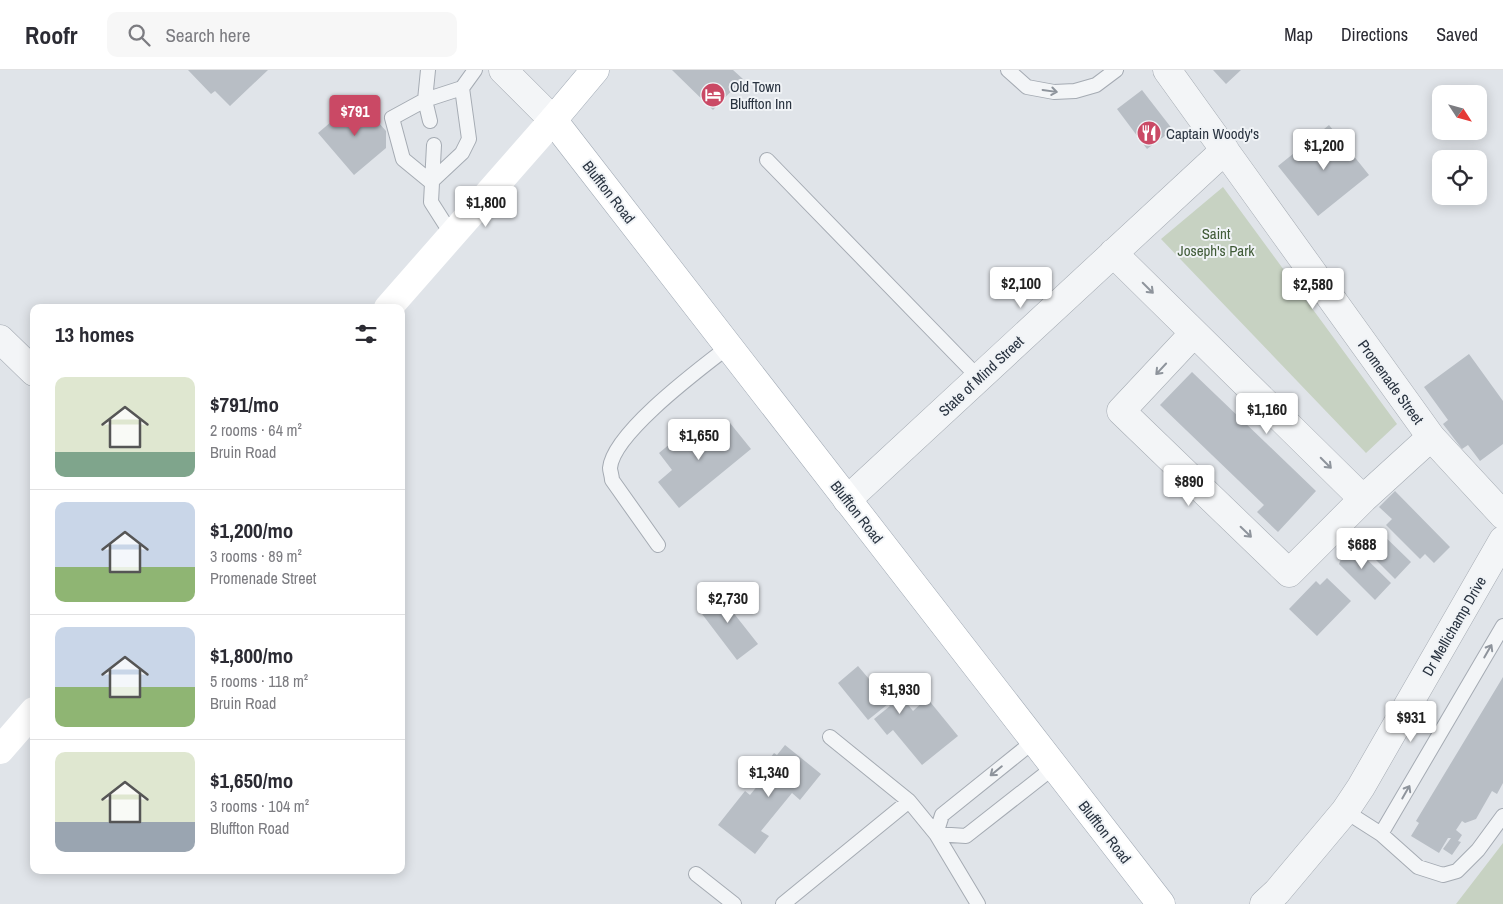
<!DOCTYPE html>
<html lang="en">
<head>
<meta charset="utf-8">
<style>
	:root { --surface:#fff; --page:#f7f7f7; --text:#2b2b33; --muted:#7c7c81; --line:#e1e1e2; --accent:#ca4965 }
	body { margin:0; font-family:"Archivo Narrow",sans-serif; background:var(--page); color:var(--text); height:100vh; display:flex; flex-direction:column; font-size:19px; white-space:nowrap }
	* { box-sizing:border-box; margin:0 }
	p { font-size:16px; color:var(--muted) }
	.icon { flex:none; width:28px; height:28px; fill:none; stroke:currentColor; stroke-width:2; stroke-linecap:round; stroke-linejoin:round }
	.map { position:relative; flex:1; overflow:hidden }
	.drawer { position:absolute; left:30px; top:234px; width:375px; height:570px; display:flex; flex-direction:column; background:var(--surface); border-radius:10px; box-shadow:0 2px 12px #0003 }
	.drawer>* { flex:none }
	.needle { width:32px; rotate:126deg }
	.fabs { position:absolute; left:1432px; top:15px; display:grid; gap:10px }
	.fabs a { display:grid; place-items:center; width:55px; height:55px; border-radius:10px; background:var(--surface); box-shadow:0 2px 12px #0003; font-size:25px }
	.price { position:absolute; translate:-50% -42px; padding:0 11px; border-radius:5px; background:#fff; color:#222; font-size:16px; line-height:32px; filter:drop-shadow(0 1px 2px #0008) }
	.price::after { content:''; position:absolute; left:50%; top:30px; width:15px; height:11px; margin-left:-8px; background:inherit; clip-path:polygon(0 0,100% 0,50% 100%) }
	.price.current { background:var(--accent); color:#fff }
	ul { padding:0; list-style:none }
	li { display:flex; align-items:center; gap:15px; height:125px; padding:0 25px }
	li+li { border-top:1px solid var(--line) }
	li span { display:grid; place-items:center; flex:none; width:140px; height:100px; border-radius:10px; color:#555 }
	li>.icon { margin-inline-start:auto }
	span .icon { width:60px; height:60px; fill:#fffc; stroke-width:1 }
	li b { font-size:21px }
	h2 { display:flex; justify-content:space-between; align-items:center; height:60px; padding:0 25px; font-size:21px }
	header { display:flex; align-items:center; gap:30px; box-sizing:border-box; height:70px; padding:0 25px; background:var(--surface); border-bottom:1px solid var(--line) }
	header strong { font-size:24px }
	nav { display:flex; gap:28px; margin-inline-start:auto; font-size:18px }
	.search { width:350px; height:45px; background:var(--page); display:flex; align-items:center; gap:12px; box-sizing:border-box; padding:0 18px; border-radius:10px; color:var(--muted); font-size:19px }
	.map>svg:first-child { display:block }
	.green { fill:#c7d2c2 }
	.building { fill:#b8bec5 }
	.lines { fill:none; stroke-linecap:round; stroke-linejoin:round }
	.service-casing { stroke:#a5abb3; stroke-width:16 }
	.minor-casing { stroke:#a5abb3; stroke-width:29 }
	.tertiary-casing { stroke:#a5abb3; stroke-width:29 }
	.primary-casing { stroke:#a0a9b4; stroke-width:29 }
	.service { stroke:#f3f5f7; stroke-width:14 }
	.minor { stroke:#f3f5f7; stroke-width:28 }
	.tertiary { stroke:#f3f5f7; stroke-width:28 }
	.secondary { stroke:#fff; stroke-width:28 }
	.primary { stroke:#fff; stroke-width:28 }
	.oneway { stroke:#8e949c }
	.labels { text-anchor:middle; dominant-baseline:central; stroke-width:4; stroke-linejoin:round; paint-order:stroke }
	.poi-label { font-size:15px; fill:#293340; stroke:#f0f3f6; text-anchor:start }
	.street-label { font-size:15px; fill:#293340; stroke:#f0f3f6 }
	.park-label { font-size:15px; fill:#405b37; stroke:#f0f3f6 }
</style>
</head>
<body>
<header>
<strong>Roofr</strong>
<div class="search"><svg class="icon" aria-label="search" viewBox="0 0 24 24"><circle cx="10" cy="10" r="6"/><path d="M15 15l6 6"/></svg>Search here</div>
<nav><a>Map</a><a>Directions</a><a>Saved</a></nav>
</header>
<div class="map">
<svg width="1503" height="834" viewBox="0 0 1503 834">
	<rect width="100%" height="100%" fill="#e0e4e9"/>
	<path class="green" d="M 1223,117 L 1397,354 L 1366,383 L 1161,169 Z
		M 1503,773 L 1503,834 L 1456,834 Z"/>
	<path class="building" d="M 188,0 L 268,0 L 230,36 L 215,21 L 211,24 Z
		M 672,0 L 733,0 L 743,9 L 713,40 Z
		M 1213,0 L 1241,0 L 1226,14 Z
		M 1142,20 L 1173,60 L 1147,79 L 1117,39 Z
		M 358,29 L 386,61 L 386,78 L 354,105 L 318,63 Z
		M 1329,55 L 1369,105 L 1318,146 L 1278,96 Z
		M 1469,284 L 1503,331 L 1503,374 L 1480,391 L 1468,375 L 1462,379 L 1443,354 L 1448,350 L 1424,317 Z
		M 1192,302 L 1316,421 L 1278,462 L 1257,442 L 1264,435 L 1160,335 Z
		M 695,353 L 709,370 L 730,353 L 751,379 L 679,438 L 658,412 L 672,400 L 659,383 Z
		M 1395,421 L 1450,477 L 1434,493 L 1425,484 L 1420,489 L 1386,455 L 1392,449 L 1379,437 Z
		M 1377,459 L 1411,492 L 1395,509 L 1361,475 Z
		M 1346,469 L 1391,513 L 1375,530 L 1339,494 L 1342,486 L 1336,479 Z
		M 1327,508 L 1351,531 L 1317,566 L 1289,539 L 1316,511 L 1320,515 Z
		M 728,518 L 738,532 L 732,541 L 758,574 L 737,590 L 699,540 Z
		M 858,596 L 875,616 L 886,607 L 913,641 L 927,628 L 958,666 L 922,695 L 893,660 L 887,665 L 874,649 L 890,636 L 888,634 L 868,650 L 838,613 Z
		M 1503,607 L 1503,713 L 1497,724 L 1492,721 L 1476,749 L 1465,753 L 1462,751 L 1456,760 L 1462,765 L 1458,771 L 1461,772 L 1452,785 L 1443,779 L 1451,768 L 1448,768 L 1439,783 L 1411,766 L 1419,753 L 1416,751 Z
		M 785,675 L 821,704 L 800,730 L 792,723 L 761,761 L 769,766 L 755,784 L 718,755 L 745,721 L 750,725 L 763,709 L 757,705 L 774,683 L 777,685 Z"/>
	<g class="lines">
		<defs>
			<path id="service" d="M 428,0 L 425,30 L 392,48 L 403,89 L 431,112 L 462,83 L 469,69 L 462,18
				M 1008,0 L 1027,17 L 1054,22 L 1075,21 L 1096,15 L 1116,0
				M 430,51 L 425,30 L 462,18 L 475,0
				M 434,75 L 431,132 L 452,165
				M 767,90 L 979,308
				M 658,475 L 612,410 C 612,406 610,401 610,398 C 613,363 701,298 728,277
				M 830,667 L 909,731
				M 1034,671 L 942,745 L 936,764 L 966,766 L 1054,697
				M 1345,741 L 1381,764 L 1418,797 L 1443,805 L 1457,801 L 1478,780 L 1503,746
				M 1381,764 L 1503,556
				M 696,804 L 734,834
				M 783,834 L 909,731 L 936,764 L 978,834"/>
			<path id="minor" d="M 1167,0 L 1431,367 L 1503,445
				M 1113,183 L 1363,429 L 1431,367
				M 1194,263 L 1121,341 L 1289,503 L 1363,429
				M 0,269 L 34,302
				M 847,430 L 1225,80
				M 1264,834 L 1277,822 L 1345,741 L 1361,717 L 1503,470"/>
			<path id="tertiary" d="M 503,0 L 553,50"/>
			<path id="primary" d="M 595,0 L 553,50 L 1161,834"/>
		</defs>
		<use href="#service" class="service-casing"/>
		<use href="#minor" class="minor-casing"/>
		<use href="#tertiary" class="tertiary-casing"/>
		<use href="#primary" class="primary-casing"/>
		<use href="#service" class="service"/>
		<use href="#minor" class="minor"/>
		<use href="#tertiary" class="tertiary"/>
		<path class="secondary" d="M 388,238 L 553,50
			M 0,680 L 34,641"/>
		<use href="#primary" class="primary"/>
	</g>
	<defs><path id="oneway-shaft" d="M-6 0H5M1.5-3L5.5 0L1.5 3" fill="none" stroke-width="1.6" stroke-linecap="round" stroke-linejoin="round" transform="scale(1.25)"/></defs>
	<g class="oneway">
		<use href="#oneway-shaft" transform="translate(1050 21) rotate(8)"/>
		<use href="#oneway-shaft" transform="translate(1148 218) rotate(45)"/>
		<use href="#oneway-shaft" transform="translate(1161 299) rotate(133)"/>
		<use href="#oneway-shaft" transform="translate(1326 393) rotate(45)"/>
		<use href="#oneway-shaft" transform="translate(1246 462) rotate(44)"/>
		<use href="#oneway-shaft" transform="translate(1488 581) rotate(-60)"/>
		<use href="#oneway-shaft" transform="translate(996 701) rotate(141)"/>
		<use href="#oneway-shaft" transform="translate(1406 722) rotate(-60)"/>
	</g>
	<defs>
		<symbol id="hotel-disc" viewBox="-11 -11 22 22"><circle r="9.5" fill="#ca4965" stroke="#f0f3f6"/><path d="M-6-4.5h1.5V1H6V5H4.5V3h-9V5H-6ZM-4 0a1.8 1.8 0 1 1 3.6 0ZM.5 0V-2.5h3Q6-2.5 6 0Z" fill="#fff"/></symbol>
		<symbol id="restaurant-disc" viewBox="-11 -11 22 22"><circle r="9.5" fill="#ca4965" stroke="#f0f3f6"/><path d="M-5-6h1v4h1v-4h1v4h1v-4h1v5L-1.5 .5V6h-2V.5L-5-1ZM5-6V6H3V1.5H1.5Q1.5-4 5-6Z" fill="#fff"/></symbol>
	</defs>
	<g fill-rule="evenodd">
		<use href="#hotel-disc" x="699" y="11" width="28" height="28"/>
		<use href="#restaurant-disc" x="1135" y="49" width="28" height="28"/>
	</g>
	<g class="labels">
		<g class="poi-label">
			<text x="730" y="16">Old Town<tspan x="730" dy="17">Bluffton Inn</tspan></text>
			<text x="1166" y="63">Captain Woody's</text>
		</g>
		<g class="street-label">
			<text transform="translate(609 122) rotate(52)">Bluffton Road</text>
			<text transform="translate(981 306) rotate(-43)">State of Mind Street</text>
			<text transform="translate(1391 312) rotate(54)">Promenade Street</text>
			<text transform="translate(857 442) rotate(52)">Bluffton Road</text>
			<text transform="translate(1454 556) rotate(-60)">Dr Mellichamp Drive</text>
			<text transform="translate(1105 762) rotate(52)">Bluffton Road</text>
		</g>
		<g class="park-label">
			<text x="1216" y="163">Saint<tspan x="1216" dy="17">Joseph's Park</tspan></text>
		</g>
	</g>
</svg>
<div class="fabs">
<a><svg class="needle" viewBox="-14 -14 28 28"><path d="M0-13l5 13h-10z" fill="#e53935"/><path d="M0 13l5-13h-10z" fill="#7c7c81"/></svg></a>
<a><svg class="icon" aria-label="locate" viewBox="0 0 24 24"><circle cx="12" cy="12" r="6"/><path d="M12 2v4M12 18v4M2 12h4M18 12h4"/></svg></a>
</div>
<b class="price current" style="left:355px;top:67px">$791</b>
<b class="price" style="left:1324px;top:101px">$1,200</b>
<b class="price" style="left:486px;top:158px">$1,800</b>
<b class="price" style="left:1021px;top:239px">$2,100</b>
<b class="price" style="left:1313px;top:240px">$2,580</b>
<b class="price" style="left:1267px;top:365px">$1,160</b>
<b class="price" style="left:699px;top:391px">$1,650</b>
<b class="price" style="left:1189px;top:437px">$890</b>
<b class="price" style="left:1362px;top:500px">$688</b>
<b class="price" style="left:728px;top:554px">$2,730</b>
<b class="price" style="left:900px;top:645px">$1,930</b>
<b class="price" style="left:1411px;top:673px">$931</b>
<b class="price" style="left:769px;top:728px">$1,340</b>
<section class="drawer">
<h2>13 homes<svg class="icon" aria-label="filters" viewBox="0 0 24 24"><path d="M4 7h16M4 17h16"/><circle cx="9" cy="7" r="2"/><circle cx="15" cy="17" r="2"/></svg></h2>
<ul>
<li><span style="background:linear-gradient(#dfe7d0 75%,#7fa58c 0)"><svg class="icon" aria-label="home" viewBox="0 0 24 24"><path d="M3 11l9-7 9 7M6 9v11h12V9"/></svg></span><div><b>$791/mo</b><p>2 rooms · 64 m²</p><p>Bruin Road</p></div></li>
<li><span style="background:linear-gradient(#c9d6e8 65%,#8fb573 0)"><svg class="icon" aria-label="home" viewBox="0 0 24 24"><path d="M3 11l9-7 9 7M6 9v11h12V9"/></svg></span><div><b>$1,200/mo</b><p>3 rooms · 89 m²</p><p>Promenade Street</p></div></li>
<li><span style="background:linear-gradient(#c9d6e8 60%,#8fb573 0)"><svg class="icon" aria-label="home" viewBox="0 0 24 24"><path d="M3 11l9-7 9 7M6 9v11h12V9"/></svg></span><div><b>$1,800/mo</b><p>5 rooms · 118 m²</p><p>Bruin Road</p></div></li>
<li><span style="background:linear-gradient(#dfe7d0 70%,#9aa5b1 0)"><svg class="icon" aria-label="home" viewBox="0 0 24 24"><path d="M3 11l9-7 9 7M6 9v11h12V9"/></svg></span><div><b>$1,650/mo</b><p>3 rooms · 104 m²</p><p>Bluffton Road</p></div></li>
</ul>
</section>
</div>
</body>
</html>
